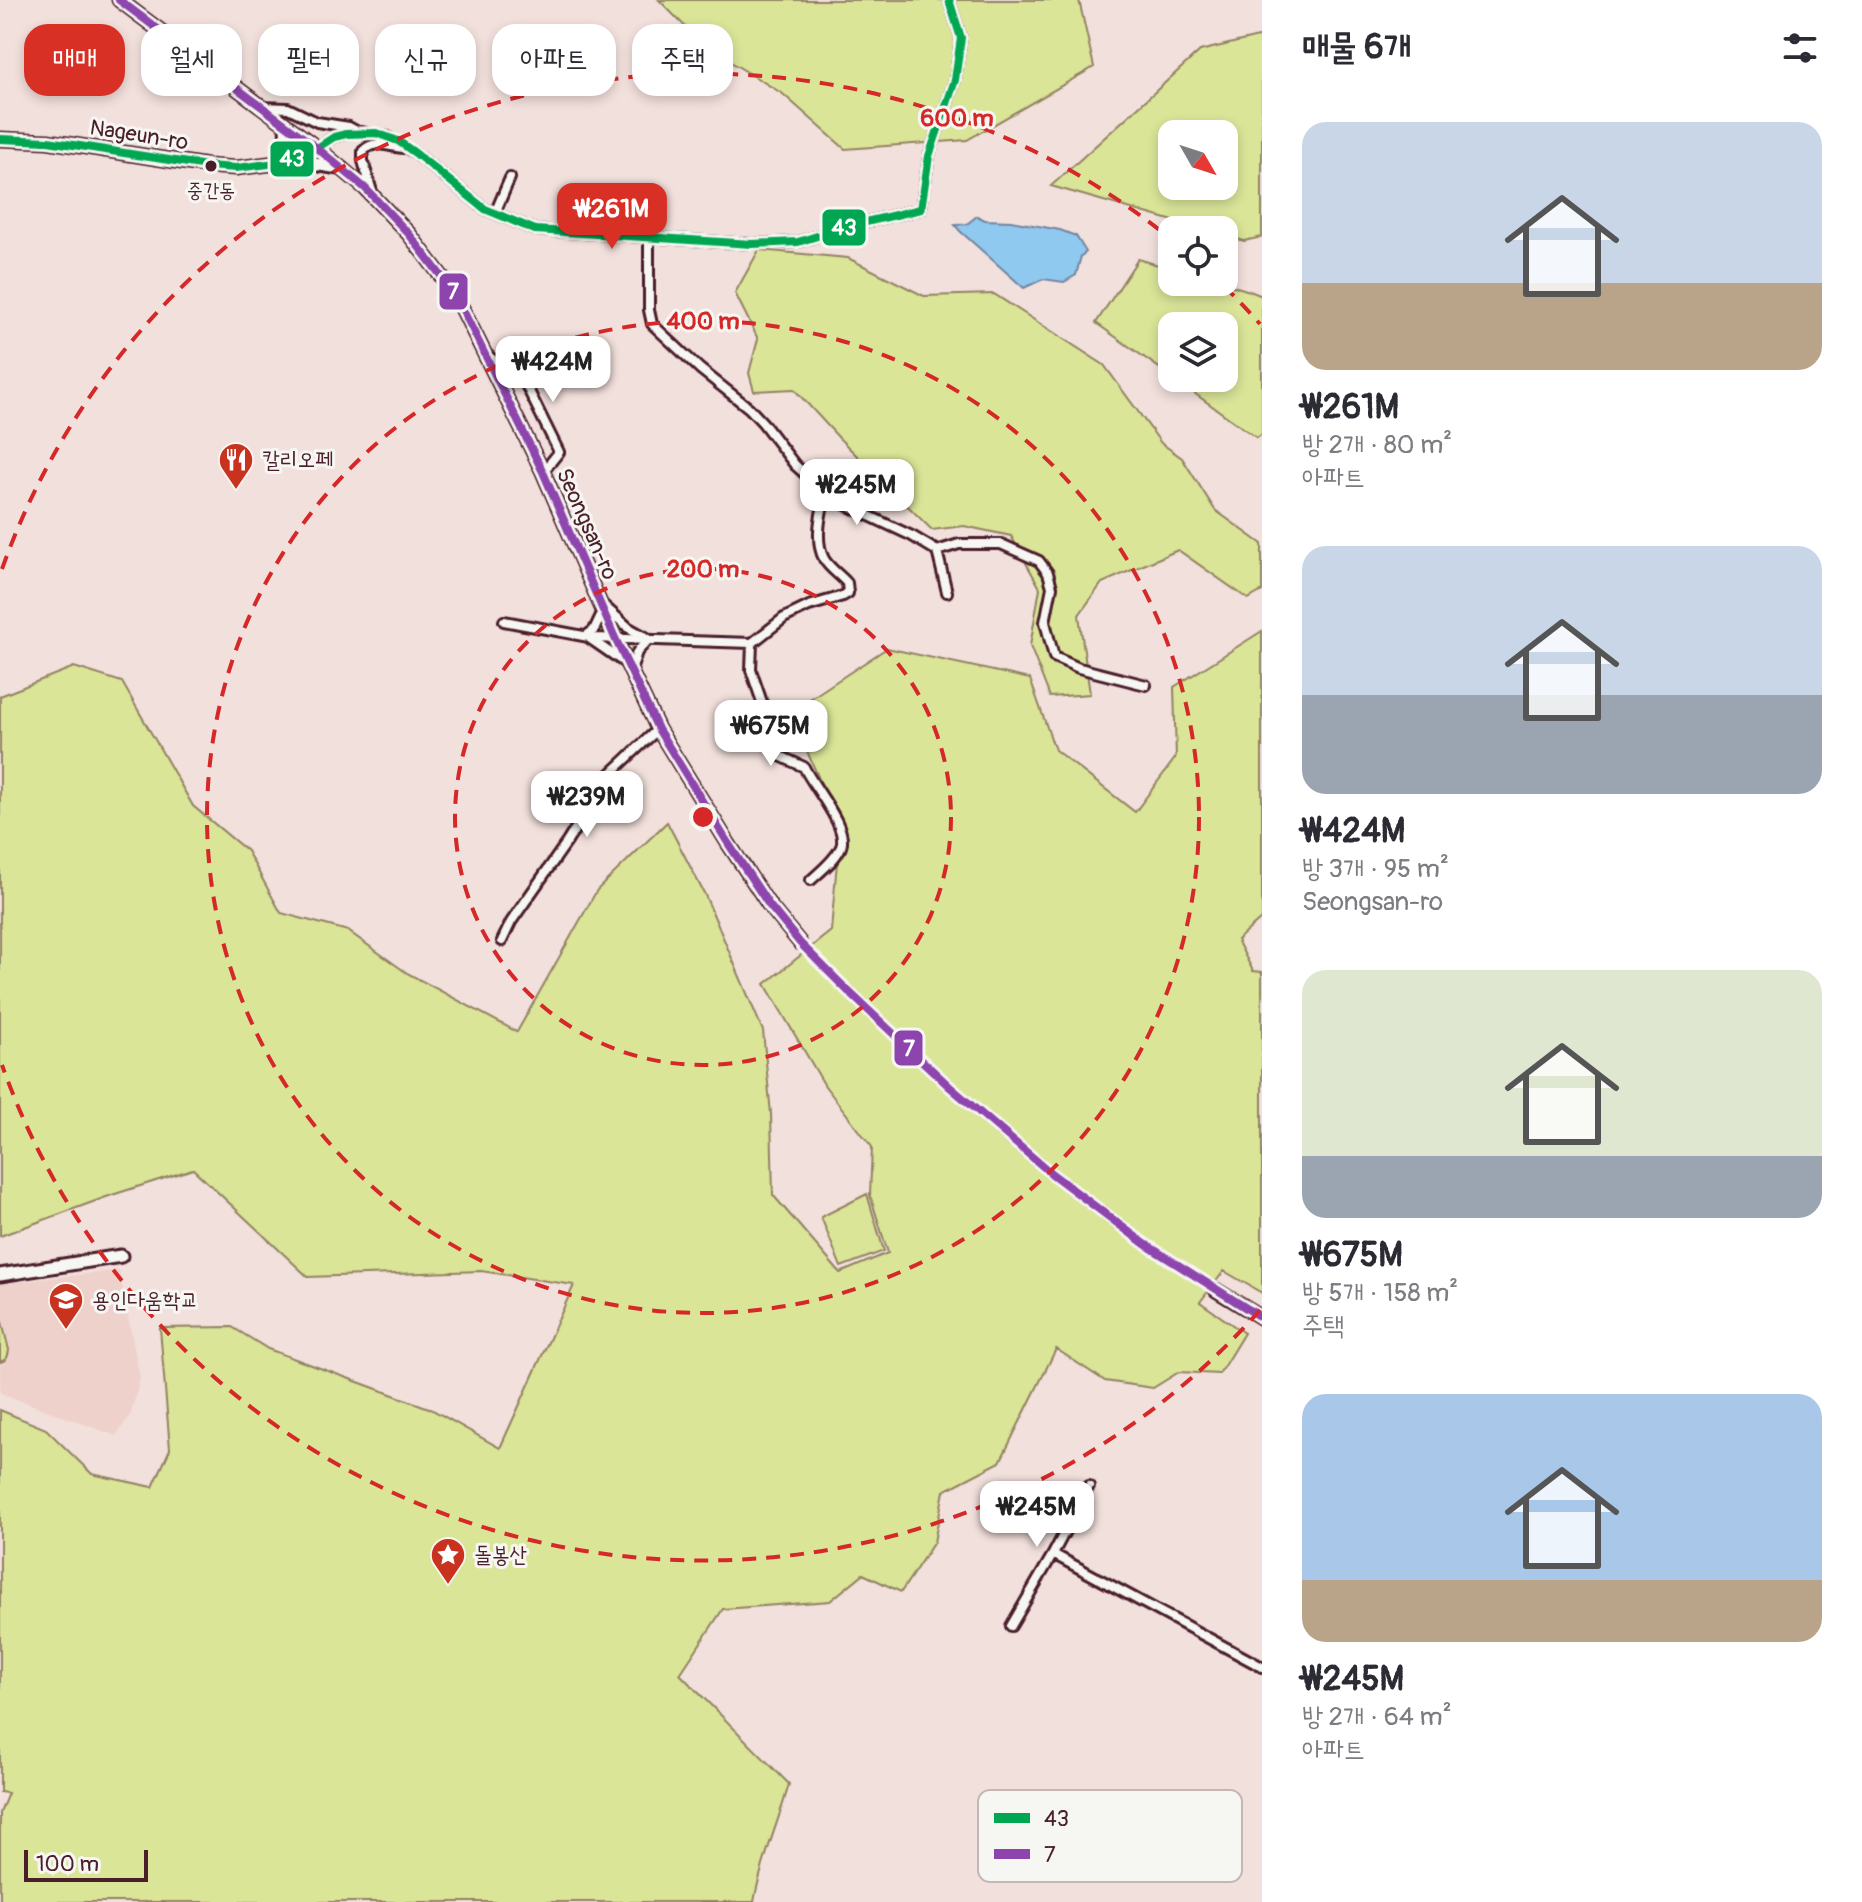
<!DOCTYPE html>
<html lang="ko">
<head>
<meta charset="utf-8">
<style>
	:root { --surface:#fff; --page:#f7f7f7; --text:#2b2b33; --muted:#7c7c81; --accent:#d93025 }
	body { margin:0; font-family:Pangolin,"Poor Story",sans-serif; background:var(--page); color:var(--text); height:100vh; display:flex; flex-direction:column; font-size:30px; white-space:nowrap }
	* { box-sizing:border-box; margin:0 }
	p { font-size:26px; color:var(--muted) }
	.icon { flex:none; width:44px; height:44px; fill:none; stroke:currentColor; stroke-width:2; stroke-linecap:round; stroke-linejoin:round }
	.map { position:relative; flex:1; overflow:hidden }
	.drawer { display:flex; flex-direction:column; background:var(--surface); width:600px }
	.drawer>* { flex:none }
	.top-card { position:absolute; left:24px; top:24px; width:760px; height:72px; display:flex; gap:16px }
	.needle { width:52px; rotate:129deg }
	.fabs { position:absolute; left:1158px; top:120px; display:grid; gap:16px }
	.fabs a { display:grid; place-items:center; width:80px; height:80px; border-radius:16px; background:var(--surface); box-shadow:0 4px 12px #0003; font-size:40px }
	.scale { position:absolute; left:24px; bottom:20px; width:124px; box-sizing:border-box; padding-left:8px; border:4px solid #4a1f2b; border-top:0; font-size:22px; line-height:28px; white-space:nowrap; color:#4a1f2b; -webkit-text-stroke:6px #f6f6f2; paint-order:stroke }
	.price { position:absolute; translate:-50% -68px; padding:0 18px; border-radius:16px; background:#fff; color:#222; font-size:26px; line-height:52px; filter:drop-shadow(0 2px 4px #0008) }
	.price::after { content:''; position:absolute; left:50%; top:48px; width:24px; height:18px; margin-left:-12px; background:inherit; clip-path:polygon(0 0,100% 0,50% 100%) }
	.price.current { background:var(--accent); color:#fff }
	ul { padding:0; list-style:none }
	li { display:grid; align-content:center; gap:16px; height:424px; padding:0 40px }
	li span { display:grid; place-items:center; height:248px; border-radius:24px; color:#555 }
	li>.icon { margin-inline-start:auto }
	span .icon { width:144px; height:144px; fill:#fffc; stroke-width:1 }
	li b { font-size:34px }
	h2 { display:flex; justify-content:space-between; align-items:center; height:96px; padding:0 40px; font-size:34px }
	.tag { padding:0 28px; border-radius:24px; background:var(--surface); box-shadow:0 4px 12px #0003; font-size:28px; line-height:72px }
	.tag.current { background:var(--accent); color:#fff }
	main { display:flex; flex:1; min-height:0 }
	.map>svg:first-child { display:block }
	.built { fill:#efd1cc }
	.green { fill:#dae598; stroke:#928262; stroke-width:2; fill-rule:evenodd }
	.water { fill:#8fc9ef; stroke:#7385a1; stroke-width:2 }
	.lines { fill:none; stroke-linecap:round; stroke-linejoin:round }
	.secondary-tunnel { stroke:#d0b9b9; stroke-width:11; stroke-dasharray:11 5.5; stroke-linecap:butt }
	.street-casing { stroke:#4a1f2b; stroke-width:14 }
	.secondary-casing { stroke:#4a1f2b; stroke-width:17 }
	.street { stroke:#f6f6f2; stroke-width:8 }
	.secondary { stroke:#f6f6f2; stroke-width:11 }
	.bus-1-casing { stroke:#f6f6f2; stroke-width:14 }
	.bus-2-casing { stroke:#f6f6f2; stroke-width:14 }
	.bus-1 { stroke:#00a651; stroke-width:8 }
	.bus-2 { stroke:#8e44ad; stroke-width:8 }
	.ring { fill:none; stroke:#d62828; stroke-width:4; stroke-dasharray:14 10 }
	.bus-dot { fill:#4a1f2b; stroke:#f6f6f2; stroke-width:3 }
	.labels { text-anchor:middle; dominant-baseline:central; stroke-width:6; stroke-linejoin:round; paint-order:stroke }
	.bus-label { font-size:20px; fill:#4a1f2b; stroke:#f6f6f2 }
	.street-label { font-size:22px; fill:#4a1f2b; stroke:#f6f6f2 }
	.poi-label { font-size:22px; fill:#4a1f2b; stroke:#f6f6f2; text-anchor:start }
	.key { fill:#f6f6f2; stroke:#c2b6b6; stroke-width:2 }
	.key-label { font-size:22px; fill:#4a1f2b }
	.centre { fill:#d62828; stroke:#f6f6f2; stroke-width:4 }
	.ring-label { font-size:24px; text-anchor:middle; font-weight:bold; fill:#d62828; stroke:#f6f6f2; stroke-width:6; stroke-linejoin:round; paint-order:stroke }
	.line-badge { stroke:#f6f6f2; stroke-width:3 }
	.badge-label { font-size:22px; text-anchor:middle; font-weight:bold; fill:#fff }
</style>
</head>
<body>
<main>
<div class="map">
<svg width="1262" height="1902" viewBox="0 0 1262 1902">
	<rect width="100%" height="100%" fill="#f2e0dc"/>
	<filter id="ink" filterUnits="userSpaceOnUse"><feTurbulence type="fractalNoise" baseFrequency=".0125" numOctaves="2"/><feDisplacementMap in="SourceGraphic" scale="16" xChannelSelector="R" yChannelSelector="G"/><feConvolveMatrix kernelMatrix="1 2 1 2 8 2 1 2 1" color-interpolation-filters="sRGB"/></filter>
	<g filter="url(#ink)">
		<path class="built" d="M 119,1270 L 140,1378 L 131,1414 L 116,1436 L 0,1393 L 0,1284 Z"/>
		<path class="green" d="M 659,0 L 1079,0 L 1094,67 L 967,140 L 845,149 L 783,94 L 703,45 Z
			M 1262,36 L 1262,237 L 1244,241 L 1224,235 L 1224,230 L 1205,230 L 1051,186 L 1200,51 ZM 1172,134 L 1224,134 L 1224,186 L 1172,186 Z
			M 759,250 L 848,258 L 924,296 L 994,294 L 1104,365 L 1161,443 L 1182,458 L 1215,510 L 1262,544 L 1262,591 L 1248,599 L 1178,550 L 1102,583 L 1079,615 L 1090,694 L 1050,697 L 1030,646 L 1040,588 L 1011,536 L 964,526 L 932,530 L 839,438 L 794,389 L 754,391 L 749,373 L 758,339 L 735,293 Z
			M 1138,259 L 1172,269 L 1172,282 C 1207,282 1229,281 1262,296 L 1262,434 L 1257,438 L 1173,378 L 1224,378 L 1224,326 L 1172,326 L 1172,377 L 1096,323 Z
			M 1262,631 L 1262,918 L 1237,940 L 1253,971 L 1262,972 L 1262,1293 L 1224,1271 L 1200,1302 L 1244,1333 L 1219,1374 L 1179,1372 L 1153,1388 L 1105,1381 L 1056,1349 L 1000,1462 L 944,1491 L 934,1542 L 901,1592 L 863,1574 L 830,1601 L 723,1609 L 680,1674 L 789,1784 C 778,1824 761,1861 754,1902 L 0,1902 L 0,1813 L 8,1793 L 0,1792 L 0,1410 L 46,1429 L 92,1474 L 153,1487 L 170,1449 L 160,1328 L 232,1327 L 268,1349 L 429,1408 L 500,1448 L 574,1285 L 481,1271 L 308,1277 L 193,1169 L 109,1196 L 0,1236 L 0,696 L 74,667 L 122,682 L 193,806 L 247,851 L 281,913 L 348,931 L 407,973 L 517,1032 L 597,890 L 667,822 L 705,895 L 763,1031 L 771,1114 L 773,1195 L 840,1273 L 888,1253 L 870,1195 L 872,1147 L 825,1086 L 765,984 L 831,931 L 840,827 L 790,712 L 887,648 L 1030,679 L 1055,750 L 1135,812 L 1176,757 L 1174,687 Z
			M 867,1194 L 884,1251 L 841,1267 L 821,1217 Z
			M 0,1314 L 9,1350 C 8,1357 7,1360 0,1362 Z"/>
		<path class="water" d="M 977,216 L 985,220 L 1011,221 L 1060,230 L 1076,236 L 1086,252 L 1081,256 L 1076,275 L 1064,282 L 1043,279 L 1024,288 L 960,231 L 955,225 L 967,224 Z"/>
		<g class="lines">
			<path class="secondary-tunnel" d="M 800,943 C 894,1038 992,1132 1100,1212 C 1137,1239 1177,1265 1216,1290"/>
			<defs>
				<path id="street" d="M 262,107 L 288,108 L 317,122 L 349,127 L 358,132
					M 317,148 L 334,137 L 346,134 L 361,132 L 388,137 L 415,153 L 485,209 L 535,230 L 752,244 L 798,242 L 849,226 L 921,209 L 929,156 L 955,80 L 961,38 L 949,0
					M 373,195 L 363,161 L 363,151 C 375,138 390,148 405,148
					M 495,213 L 510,178
					M 649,238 L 649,310 L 652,324 L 700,369 L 749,408 L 763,423 L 795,465 L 833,499 L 912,536 L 937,551 L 959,544 L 1001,544 L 1039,561 L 1048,573 L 1052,587 L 1045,622 L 1054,657 L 1079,668 L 1146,685
					M 487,355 L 525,383 L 559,452 L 543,472
					M 937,551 L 947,592
					M 603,605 L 629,628 L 649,639 L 637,652 L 631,671
					M 603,611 L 594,630 L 586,636 L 625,663
					M 504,621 L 594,638 L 752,643 L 784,618 L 809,606 L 843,596 L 848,593 L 847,583 C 840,575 829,568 824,559 C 814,540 821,512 826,493
					M 752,643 L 751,670 L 764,708 L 773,745 L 780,756 L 804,767 C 813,787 849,827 841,847 C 835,860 821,871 811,880
					M 502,941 L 511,922 L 567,842 L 608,776 L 658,729
					M 1053,1554 L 1262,1667
					M 1011,1626 L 1053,1554 L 1089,1486"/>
				<path id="secondary" d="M 119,0 L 317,148 L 365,188 L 409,234 L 455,294 L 543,472 L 615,638 L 658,729 L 728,843 L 769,905 L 800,943
					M 0,139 L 48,141 L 207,166 L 236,168 L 277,163 L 317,148
					M 289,160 L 339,168
					M 277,163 L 287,149 L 286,125
					M 0,1275 L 121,1256
					M 1216,1290 L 1262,1318"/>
			</defs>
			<use href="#street" class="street-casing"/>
			<use href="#secondary" class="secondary-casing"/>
			<use href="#street" class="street"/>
			<use href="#secondary" class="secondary"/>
			<defs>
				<path id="bus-1" d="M 0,139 L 48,141 L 207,166 L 236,168 L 277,163 L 289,160 L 317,148 L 334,137 L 346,134 L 376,133 L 398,141 L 415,153 L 485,209 L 535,230 L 752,244 L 798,242 L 849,226 L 921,209 L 929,156 L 955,80 L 961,38 L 949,0"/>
				<path id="bus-2" d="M 119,0 L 317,148 L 365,188 L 409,234 L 455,294 L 543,472 L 615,638 L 658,729 L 728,843 L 769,905 L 800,943 L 848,991 L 950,1087 L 1052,1174 L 1145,1244 L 1262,1318"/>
			</defs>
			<use href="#bus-1" class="bus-1-casing"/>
			<use href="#bus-2" class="bus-2-casing"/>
			<use href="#bus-1" class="bus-1"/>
			<use href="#bus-2" class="bus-2"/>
		</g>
	</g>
	<g class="ring">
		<circle cx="703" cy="817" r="248"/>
		<circle cx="703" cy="817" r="496"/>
		<path d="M1260 1310A744 744 0 0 1 2 1065M2 569A744 744 0 0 1 1171 239M1224 286A744 744 0 0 1 1260 324"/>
	</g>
	<defs>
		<symbol id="restaurant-pin" viewBox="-11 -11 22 30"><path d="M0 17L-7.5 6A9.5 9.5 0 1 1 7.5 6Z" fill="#c8321e" stroke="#f6f6f2"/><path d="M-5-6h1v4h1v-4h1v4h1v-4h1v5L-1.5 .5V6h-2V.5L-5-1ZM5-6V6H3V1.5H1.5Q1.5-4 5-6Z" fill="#fff"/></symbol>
		<symbol id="school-pin" viewBox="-11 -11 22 30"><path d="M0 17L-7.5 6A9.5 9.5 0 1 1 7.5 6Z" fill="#c8321e" stroke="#f6f6f2"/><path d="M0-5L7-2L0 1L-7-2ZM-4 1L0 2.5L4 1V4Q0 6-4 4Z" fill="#fff"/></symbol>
		<symbol id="sight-pin" viewBox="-11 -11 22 30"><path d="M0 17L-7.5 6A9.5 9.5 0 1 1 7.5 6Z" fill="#c8321e" stroke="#f6f6f2"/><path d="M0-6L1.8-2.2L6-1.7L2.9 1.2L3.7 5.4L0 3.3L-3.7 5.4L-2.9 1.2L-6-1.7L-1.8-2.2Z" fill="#fff"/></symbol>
	</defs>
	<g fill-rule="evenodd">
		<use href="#restaurant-pin" x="216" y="440" width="40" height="54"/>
		<use href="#school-pin" x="46" y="1280" width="40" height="54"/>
		<use href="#sight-pin" x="428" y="1535" width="40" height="54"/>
	</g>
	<circle class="bus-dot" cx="211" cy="166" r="7"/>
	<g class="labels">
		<g class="bus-label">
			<text x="211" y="190">중간동</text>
		</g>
		<g class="street-label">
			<text transform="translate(139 135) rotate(9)">Nageun-ro</text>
			<text transform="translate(587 524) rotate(66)">Seongsan-ro</text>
		</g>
		<g class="poi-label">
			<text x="262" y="460">칼리오페</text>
			<text x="92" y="1300">용인다움학교</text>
			<text x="474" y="1555">돌봉산</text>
		</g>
	</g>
	<rect x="978" y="1790" width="264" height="92" rx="12" class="key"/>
	<rect x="994" y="1813" width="36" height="10" fill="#00a651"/>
	<rect x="994" y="1849" width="36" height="10" fill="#8e44ad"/>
	<g class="key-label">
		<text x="1044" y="1826">43</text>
		<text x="1044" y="1862">7</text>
	</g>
	<circle cx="703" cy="817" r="12" class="centre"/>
	<g class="ring-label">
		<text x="957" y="126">600 m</text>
		<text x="703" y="329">400 m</text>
		<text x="703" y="577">200 m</text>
	</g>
	<g class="line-badge">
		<rect x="269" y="140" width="46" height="38" rx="8" fill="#00a651"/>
		<rect x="821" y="208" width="46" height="39" rx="8" fill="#00a651"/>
		<rect x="438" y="272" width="31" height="39" rx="8" fill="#8e44ad"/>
		<rect x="893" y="1029" width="31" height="38" rx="8" fill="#8e44ad"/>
	</g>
	<g class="badge-label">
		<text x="292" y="166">43</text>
		<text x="844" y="235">43</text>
		<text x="453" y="299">7</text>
		<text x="909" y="1056">7</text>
	</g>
</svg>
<div class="fabs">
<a><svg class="needle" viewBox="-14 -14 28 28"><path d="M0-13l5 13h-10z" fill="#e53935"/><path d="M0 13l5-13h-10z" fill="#7c7c81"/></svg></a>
<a><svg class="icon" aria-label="locate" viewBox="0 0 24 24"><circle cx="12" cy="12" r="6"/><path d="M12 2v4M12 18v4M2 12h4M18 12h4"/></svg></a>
<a><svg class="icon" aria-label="layers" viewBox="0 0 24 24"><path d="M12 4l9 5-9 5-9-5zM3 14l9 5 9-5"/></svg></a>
</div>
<div class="scale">100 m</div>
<b class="price current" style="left:612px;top:251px">₩261M</b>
<b class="price" style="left:553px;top:404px">₩424M</b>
<b class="price" style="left:857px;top:527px">₩245M</b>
<b class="price" style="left:771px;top:768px">₩675M</b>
<b class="price" style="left:587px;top:839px">₩239M</b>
<b class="price" style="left:1037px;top:1549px">₩245M</b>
<div class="top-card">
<a class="tag current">매매</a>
<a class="tag">월세</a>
<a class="tag">필터</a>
<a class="tag">신규</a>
<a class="tag">아파트</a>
<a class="tag">주택</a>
</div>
</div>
<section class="drawer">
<h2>매물 6개<svg class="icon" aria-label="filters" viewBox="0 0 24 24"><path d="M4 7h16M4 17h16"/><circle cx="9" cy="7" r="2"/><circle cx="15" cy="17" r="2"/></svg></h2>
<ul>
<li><span style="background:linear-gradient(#c9d6e8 65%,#b9a48a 0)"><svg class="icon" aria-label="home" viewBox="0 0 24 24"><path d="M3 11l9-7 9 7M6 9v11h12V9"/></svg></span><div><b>₩261M</b><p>방 2개 · 80 m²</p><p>아파트</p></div></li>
<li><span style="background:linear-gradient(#c9d6e8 60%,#9aa5b1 0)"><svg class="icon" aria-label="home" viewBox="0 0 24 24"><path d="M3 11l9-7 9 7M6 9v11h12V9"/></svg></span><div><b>₩424M</b><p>방 3개 · 95 m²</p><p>Seongsan-ro</p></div></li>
<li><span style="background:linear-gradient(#dfe7d0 75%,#9aa5b1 0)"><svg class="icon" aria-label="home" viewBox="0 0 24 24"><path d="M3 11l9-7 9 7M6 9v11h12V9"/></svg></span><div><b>₩675M</b><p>방 5개 · 158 m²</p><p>주택</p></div></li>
<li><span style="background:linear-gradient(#a9c7e8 75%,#b9a48a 0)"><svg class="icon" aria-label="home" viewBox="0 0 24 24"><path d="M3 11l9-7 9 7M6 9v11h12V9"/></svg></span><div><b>₩245M</b><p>방 2개 · 64 m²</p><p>아파트</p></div></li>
</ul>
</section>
</main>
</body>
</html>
